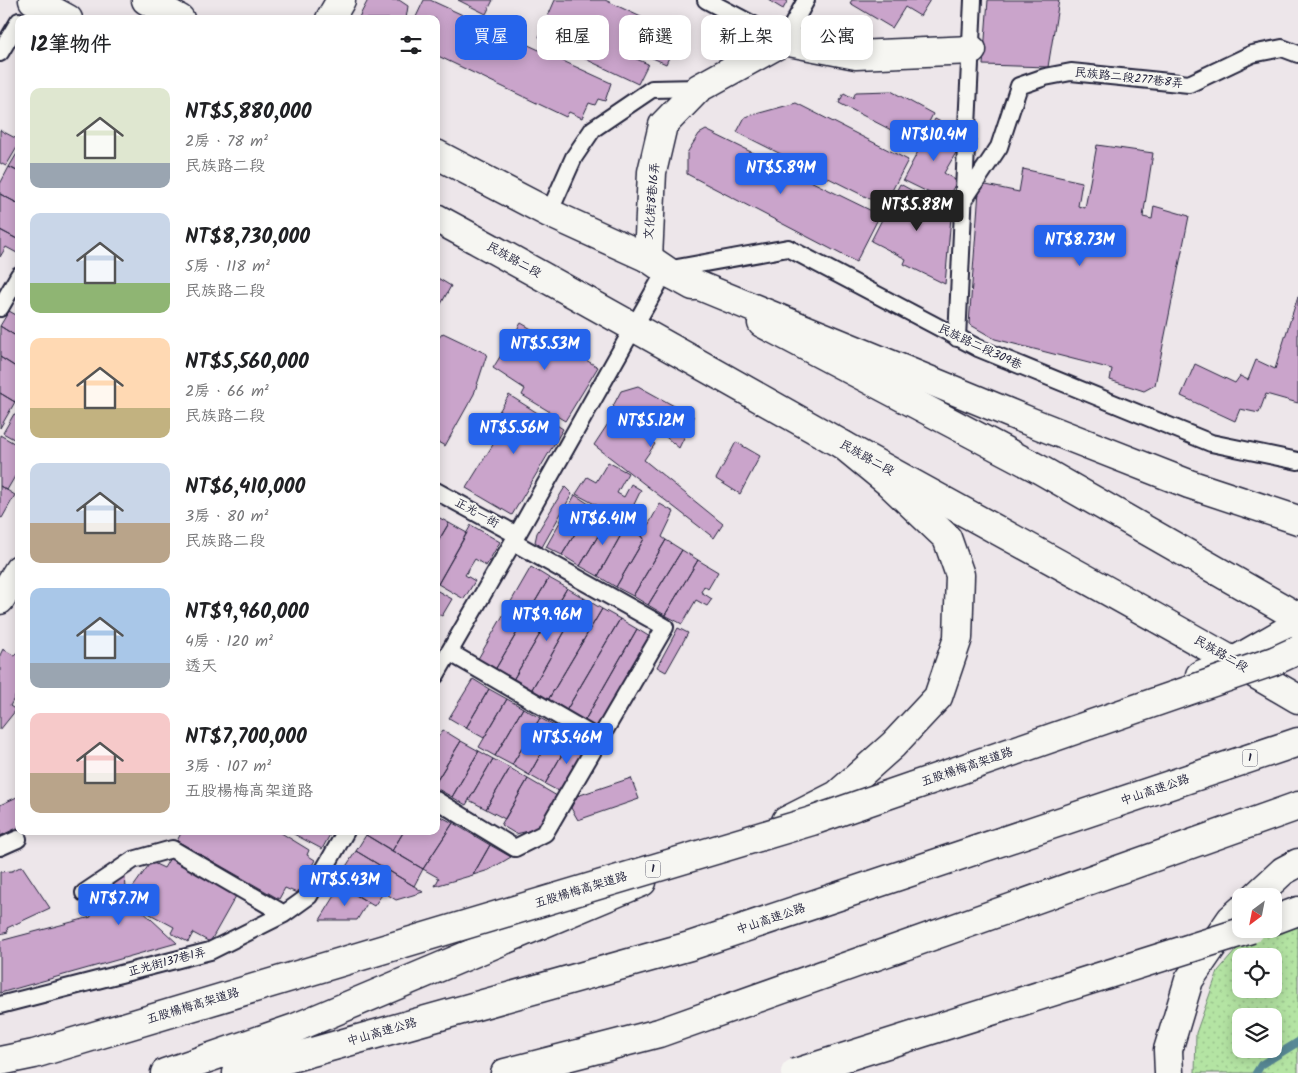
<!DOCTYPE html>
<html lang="zh-TW">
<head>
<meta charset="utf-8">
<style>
	:root { --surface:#fff; --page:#f6f6f6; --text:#202124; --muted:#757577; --accent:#2563eb }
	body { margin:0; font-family:Kalam,"LXGW WenKai TC",sans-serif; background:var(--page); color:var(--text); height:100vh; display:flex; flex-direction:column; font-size:19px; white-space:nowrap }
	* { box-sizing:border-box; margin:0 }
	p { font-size:16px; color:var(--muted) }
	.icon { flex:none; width:28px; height:28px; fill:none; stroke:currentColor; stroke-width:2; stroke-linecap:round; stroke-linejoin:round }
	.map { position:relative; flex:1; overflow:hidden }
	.panel { position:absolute; left:15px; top:15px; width:425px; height:820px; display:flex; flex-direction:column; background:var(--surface); border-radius:10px; box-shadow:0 2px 12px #0003 }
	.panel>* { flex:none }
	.hud { position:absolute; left:455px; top:15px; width:475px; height:45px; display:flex; gap:10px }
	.needle { width:32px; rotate:212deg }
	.controls { position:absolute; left:1232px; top:888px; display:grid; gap:10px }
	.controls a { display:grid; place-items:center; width:50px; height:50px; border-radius:10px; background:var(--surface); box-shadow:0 2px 12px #0003; font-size:25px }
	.price { position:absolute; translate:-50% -42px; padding:0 11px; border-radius:5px; background:var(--accent); color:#fff; font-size:16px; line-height:32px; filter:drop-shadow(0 1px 2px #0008) }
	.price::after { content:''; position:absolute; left:50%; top:30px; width:15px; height:11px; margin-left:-8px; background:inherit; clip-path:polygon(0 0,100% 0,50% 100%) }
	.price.selected { background:#222; color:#fff }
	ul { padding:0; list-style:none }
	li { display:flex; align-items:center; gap:15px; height:125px; padding:0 15px }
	li span { display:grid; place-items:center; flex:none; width:140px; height:100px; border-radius:10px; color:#555 }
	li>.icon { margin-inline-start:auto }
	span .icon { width:60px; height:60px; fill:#fffc; stroke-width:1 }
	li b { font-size:21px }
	h2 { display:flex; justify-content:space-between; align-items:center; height:60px; padding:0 15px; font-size:21px }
	.chip { padding:0 18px; border-radius:10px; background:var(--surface); box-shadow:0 2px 12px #0003; font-size:18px; line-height:45px }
	.chip.selected { background:var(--accent); color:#fff }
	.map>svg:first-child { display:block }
	.grass { fill:url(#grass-dots); stroke:#6b836f; fill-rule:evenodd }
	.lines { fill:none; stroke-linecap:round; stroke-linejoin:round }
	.stream { stroke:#588996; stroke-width:8 }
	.building { fill:#caa4cb; stroke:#22223b }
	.lane-casing { stroke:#22223b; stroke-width:20 }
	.street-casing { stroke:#22223b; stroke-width:31 }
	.secondary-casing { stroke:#22223b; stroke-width:31 }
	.highway-casing { stroke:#22223b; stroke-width:31 }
	.lane { stroke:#f6f6f2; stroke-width:16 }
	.street { stroke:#f6f6f2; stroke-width:28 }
	.secondary { stroke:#f6f6f2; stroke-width:28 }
	.highway { stroke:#f6f6f2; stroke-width:28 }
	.highway-bridge-casing { stroke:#22223b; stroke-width:31; stroke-linecap:butt }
	.highway-bridge { stroke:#f6f6f2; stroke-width:28 }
	.labels { text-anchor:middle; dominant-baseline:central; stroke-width:4; stroke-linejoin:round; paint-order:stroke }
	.shield { fill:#f6f6f2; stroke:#626272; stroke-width:1 }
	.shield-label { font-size:11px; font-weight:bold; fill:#22223b }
	.street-label { font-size:12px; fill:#22223b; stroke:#f6f6f2 }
</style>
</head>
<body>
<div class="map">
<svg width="1298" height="1073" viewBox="0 0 1298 1073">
	<defs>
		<pattern id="grass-dots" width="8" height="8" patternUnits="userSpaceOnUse" patternTransform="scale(1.25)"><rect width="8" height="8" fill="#b4e4a3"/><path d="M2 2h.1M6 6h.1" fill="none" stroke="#9ac38d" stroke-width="1.8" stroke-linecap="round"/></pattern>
	</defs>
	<rect width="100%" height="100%" fill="#ede6ea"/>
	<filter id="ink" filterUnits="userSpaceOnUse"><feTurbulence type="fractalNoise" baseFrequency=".02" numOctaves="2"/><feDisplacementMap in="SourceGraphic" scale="10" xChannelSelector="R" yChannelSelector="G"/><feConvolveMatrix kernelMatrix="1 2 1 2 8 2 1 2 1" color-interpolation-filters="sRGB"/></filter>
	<g filter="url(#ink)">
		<path class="grass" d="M 1298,906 L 1298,1073 L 1195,1073 L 1196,1033 L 1218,971 L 1254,929 ZM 1241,956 L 1274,956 L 1274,989 L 1241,989 ZM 1241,1016 L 1274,1016 L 1274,1049 L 1241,1049 Z"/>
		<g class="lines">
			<path class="stream" d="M 1256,1073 L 1261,1065 L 1298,1042"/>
		</g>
		<path class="building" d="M 368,0 L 399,0 L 408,6 L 406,19 L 358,19 Z
			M 424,0 L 430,0 L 611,83 L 605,101 L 598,99 L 595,105 L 589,103 L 582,118 L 569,112 L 566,117 L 436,55 L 436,19 L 415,19 Z
			M 458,0 L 493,0 L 486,14 Z
			M 555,0 L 605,0 L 679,35 L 666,64 L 637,51 L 634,58 L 648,64 L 638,84 L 539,37 Z
			M 768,0 L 788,0 L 783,9 Z
			M 852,0 L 930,0 L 920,16 L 905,7 L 892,28 L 850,3 Z
			M 988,0 L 1059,0 L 1048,67 L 983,65 Z
			M 891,91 L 933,114 L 918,144 L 839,103 L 844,93 L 853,98 L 856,92 Z
			M 796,103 L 908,160 L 884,206 L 737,132 L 745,117 Z
			M 935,119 L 958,131 L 949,147 L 957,151 L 944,173 L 957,181 L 946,201 L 903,180 Z
			M 0,130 L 19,140 L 19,144 L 6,166 L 0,163 Z
			M 706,130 L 880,215 L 856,262 L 687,174 L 687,153 L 699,134 Z
			M 1097,145 L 1153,153 L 1143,217 L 1152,219 L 1154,206 L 1189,216 L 1155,385 L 1144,391 L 1110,380 L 1112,369 L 995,339 L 969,324 L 979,191 L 986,185 L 1019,192 L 1023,169 L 1082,182 L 1078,206 L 1085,208 Z
			M 19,150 L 19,172 L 9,167 Z
			M 9,167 L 19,172 L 19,204 L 0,194 L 0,184 Z
			M 900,184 L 933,202 L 935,199 L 952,206 L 945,284 L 904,264 L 906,259 L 871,241 Z
			M 0,194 L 19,204 L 19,240 L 0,230 Z
			M 0,230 L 19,240 L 19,250 L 17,253 L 6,247 L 0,257 Z
			M 436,277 L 451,286 L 436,313 Z
			M 1298,296 L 1298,403 L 1266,394 L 1259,413 L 1240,409 L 1235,421 L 1181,396 L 1195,364 L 1235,383 L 1240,376 L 1248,380 L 1256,360 L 1275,369 Z
			M 9,311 L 18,316 L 19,315 L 19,338 L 0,326 Z
			M 521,323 L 598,367 L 565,421 L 522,395 L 525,389 L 493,368 Z
			M 0,326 L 19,338 L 19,369 L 0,357 Z
			M 443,333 L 487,354 L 474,394 L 445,446 L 436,441 L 436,341 Z
			M 0,357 L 19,369 L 19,395 L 15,402 L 0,393 Z
			M 638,386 L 694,417 L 679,448 L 649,423 L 641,434 L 655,444 L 644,460 L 723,524 L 714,538 L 594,445 L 617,410 L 613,406 L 621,391 Z
			M 0,393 L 15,402 L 0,428 Z
			M 509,395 L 563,429 L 512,515 L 466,488 L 494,443 L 489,439 L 498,423 L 494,420 Z
			M 14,414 L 19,416 L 19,442 L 3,433 Z
			M 0,435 L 19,446 L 19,474 L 17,473 L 7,490 L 0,486 Z
			M 736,442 L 760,456 L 740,494 L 716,479 Z
			M 608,462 L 628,473 L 617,493 L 624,497 L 631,484 L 641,490 L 626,521 L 576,494 L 587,477 L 596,482 Z
			M 0,486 L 15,495 L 2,518 L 0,517 Z
			M 565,487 L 572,494 L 542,547 L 535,542 L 537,533 Z
			M 575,495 L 592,506 L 562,555 L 546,547 Z
			M 660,504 L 674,512 L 662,537 L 666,540 L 633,596 L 616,587 L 644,539 L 642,536 Z
			M 592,506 L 610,516 L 580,566 L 562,555 Z
			M 436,516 L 449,523 L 436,545 Z
			M 610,516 L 626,526 L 598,576 L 580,566 Z
			M 449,523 L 467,533 L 438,584 L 436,583 L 436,545 Z
			M 471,525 L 500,542 L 486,566 L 475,559 L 465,575 L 475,581 L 464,599 L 438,584 Z
			M 626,526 L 642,536 L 644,539 L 616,587 L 598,576 Z
			M 666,540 L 682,550 L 648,605 L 633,596 Z
			M 682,550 L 698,560 L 665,615 L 648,605 Z
			M 698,560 L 718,572 L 708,589 L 704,586 L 701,592 L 712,599 L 707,606 L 696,600 L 682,624 L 665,615 Z
			M 531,567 L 549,578 L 492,675 L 475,664 Z
			M 549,578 L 567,588 L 510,685 L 492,675 Z
			M 567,588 L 584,598 L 528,696 L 510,685 Z
			M 436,590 L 452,599 L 442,616 L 436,613 Z
			M 584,598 L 602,609 L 545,705 L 528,696 Z
			M 602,609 L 620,619 L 563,716 L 545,705 Z
			M 620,619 L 637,629 L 581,727 L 563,716 Z
			M 678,628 L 688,633 L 666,672 L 657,667 Z
			M 637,629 L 655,640 L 599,737 L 581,727 Z
			M 3,649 L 15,656 L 19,650 L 19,689 L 10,706 L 16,710 L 0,730 L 0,655 Z
			M 473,679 L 489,689 L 466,728 L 449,718 Z
			M 489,689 L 507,699 L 484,738 L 466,728 Z
			M 507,699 L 523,708 L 495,756 L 479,747 Z
			M 523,708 L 540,718 L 512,765 L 495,756 Z
			M 540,718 L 556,727 L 529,775 L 512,765 Z
			M 556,727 L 572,737 L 545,784 L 529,775 Z
			M 443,730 L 461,741 L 436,782 L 436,740 Z
			M 572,737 L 589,746 L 562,793 L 545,784 Z
			M 461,741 L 479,751 L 452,797 L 436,788 L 436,782 Z
			M 479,751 L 493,759 L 466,805 L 452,797 Z
			M 493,759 L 510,768 L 486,809 L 469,800 Z
			M 510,768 L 528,779 L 505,819 L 486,809 Z
			M 631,778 L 639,799 L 578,820 L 571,808 L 577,796 Z
			M 528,779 L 557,796 L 537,829 L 516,834 L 501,825 Z
			M 19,796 L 19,827 L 0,836 L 0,805 Z
			M 436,814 L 453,823 L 423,869 L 392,851 L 404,831 L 436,831 Z
			M 453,823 L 490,845 L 473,875 L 435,886 L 439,878 L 423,869 Z
			M 182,831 L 278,831 L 309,850 L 307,855 L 315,860 L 297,893 L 285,888 L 279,899 L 177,841 Z
			M 288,831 L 332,831 L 322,849 Z
			M 368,831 L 404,831 L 392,851 L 366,835 Z
			M 366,835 L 423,869 L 414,886 L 356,851 Z
			M 490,845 L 511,857 L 489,870 L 473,875 Z
			M 356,851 L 414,886 L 423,892 L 396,900 L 345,868 Z
			M 170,858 L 236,896 L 210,942 L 193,933 L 188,942 L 171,933 L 174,927 L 139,908 L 177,943 L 0,993 L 0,941 L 91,917 L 90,901 L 107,895 L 107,887 L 125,876 L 126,888 L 131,890 L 151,862 L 164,868 Z
			M 22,866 L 50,908 L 7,928 L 8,932 L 0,934 L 0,872 L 12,871 Z
			M 352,871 L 384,892 L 374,906 L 341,886 Z
			M 341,886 L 368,902 L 357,920 L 320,920 Z"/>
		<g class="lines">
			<defs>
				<path id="lane" d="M 706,0 L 784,41 L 806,0
					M 0,53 L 19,21
					M 965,198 L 999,147 L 1019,86 L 1045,77 L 1071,72 L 1189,84 L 1252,54 L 1282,48 L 1298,54
					M 549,213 L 574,157 L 593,129 L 652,89 L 699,88
					M 0,308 L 19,275
					M 957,338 L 973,0
					M 436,491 L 517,535
					M 449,652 L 600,740
					M 436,675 L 513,542 L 666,270 L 788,248 L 978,348 L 1211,443 L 1298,461
					M 436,800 L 515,848 L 545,833 L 665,627 L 513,542
					M 0,847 L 18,839
					M 84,893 L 133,860 L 172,849 L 284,914
					M 0,1005 L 210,951 L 284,914 L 309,896 L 346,831"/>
				<path id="street" d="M 330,19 L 341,0
					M 648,258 L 652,172 L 663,125 L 699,88 L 784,41 L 856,55 L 972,50
					M 0,600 L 19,569"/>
				<path id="secondary" d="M 33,0 L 68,19
					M 146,0 L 180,19
					M 436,154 L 549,213 L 648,258 L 673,275 L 693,286
					M 436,218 C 573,292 708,369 843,445 C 995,530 1149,611 1298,699
					M 762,323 L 1039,469 L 1298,617"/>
				<path id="highway" d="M 673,275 L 1031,422 L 1189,484 L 1298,520
					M 1200,675 L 1234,661 L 1298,624
					M 786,821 L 837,795 L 893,745 L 938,697 L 958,638 L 960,575 L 947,538 L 888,482 L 843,445
					M 1256,896 L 1283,871 L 1298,863
					M 1274,920 L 1298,911
					M 165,1073 L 295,1028 L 642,882
					M 237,1073 L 690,946 L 1298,742
					M 505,1073 L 659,1033 L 1298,806
					M 1169,1073 L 1168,1050 L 1189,980 L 1231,919 L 1241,910"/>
			</defs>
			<use href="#lane" class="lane-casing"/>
			<use href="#street" class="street-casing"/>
			<use href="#secondary" class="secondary-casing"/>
			<use href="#highway" class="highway-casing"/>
			<use href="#lane" class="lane"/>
			<use href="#street" class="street"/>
			<use href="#secondary" class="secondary"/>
			<use href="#highway" class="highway"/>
			<defs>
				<path id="highway-bridge" d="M 0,1061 L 34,1054 L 812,821 L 1274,661 L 1298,650
					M 795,1073 L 1251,929"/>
			</defs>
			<use href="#highway-bridge" class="highway-bridge-casing"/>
			<use href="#highway-bridge" class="highway-bridge"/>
		</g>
	</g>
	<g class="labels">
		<g class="shield">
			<rect x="1242.5" y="749.5" width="15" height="17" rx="4"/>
			<rect x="645.5" y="860.5" width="15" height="17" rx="4"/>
		</g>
		<g class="shield-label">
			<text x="1250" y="758">1</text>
			<text x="653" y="869">1</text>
		</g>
		<g class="street-label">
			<text transform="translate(1129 78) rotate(6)">民族路二段277巷8弄</text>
			<text transform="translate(652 201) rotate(-85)">文化街8巷16弄</text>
			<text transform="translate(514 260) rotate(29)">民族路二段</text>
			<text transform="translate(980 347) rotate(25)">民族路二段309巷</text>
			<text transform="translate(867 458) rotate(29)">民族路二段</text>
			<text transform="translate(477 513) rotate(29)">正光一街</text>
			<text transform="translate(1221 654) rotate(30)">民族路二段</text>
			<text transform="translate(967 767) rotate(-19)">五股楊梅高架道路</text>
			<text transform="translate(1155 790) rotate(-19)">中山高速公路</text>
			<text transform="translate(581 890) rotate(-17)">五股楊梅高架道路</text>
			<text transform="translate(771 919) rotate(-19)">中山高速公路</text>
			<text transform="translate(167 962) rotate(-15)">正光街137巷1弄</text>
			<text transform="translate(193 1006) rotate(-17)">五股楊梅高架道路</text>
			<text transform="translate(382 1032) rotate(-16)">中山高速公路</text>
		</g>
	</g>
</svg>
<div class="controls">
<a><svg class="needle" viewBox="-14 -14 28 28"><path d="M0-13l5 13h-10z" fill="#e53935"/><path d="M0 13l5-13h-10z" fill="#757577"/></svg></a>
<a><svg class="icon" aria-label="locate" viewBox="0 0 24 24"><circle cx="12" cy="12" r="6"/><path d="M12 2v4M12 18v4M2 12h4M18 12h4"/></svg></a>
<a><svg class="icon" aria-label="layers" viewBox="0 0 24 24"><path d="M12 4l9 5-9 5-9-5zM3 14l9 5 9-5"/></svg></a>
</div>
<b class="price" style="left:934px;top:162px">NT$10.4M</b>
<b class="price" style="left:781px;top:195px">NT$5.89M</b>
<b class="price selected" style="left:917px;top:232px">NT$5.88M</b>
<b class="price" style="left:1080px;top:267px">NT$8.73M</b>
<b class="price" style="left:545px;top:371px">NT$5.53M</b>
<b class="price" style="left:651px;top:448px">NT$5.12M</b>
<b class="price" style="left:514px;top:455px">NT$5.56M</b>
<b class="price" style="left:603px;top:546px">NT$6.41M</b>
<b class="price" style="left:547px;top:642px">NT$9.96M</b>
<b class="price" style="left:567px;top:765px">NT$5.46M</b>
<b class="price" style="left:345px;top:907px">NT$5.43M</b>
<b class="price" style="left:119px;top:926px">NT$7.7M</b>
<div class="hud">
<a class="chip selected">買屋</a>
<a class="chip">租屋</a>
<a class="chip">篩選</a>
<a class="chip">新上架</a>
<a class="chip">公寓</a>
</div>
<section class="panel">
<h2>12筆物件<svg class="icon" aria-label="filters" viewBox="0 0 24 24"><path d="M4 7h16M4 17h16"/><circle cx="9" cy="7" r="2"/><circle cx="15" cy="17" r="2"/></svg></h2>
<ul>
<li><span style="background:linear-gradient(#dfe7d0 75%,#9aa5b1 0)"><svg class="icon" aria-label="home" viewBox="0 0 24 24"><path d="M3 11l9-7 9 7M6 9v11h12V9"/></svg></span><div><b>NT$5,880,000</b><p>2房 · 78 m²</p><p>民族路二段</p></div></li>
<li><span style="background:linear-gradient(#c9d6e8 70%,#8fb573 0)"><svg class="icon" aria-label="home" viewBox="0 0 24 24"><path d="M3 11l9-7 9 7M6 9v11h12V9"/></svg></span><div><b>NT$8,730,000</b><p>5房 · 118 m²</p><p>民族路二段</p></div></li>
<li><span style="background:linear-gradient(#ffd9b3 70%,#c2b280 0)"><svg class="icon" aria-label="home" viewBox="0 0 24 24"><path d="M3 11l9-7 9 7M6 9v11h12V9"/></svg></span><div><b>NT$5,560,000</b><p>2房 · 66 m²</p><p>民族路二段</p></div></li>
<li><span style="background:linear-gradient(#c9d6e8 60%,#b9a48a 0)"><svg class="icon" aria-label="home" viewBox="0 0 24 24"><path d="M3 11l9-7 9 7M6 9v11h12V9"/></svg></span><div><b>NT$6,410,000</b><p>3房 · 80 m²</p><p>民族路二段</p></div></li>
<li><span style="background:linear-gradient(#a9c7e8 75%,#9aa5b1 0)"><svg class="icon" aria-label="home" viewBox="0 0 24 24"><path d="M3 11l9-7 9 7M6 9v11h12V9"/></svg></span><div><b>NT$9,960,000</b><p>4房 · 120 m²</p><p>透天</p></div></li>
<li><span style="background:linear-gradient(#f6c9c9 60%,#b9a48a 0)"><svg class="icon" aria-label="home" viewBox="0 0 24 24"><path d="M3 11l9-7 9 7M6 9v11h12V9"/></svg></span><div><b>NT$7,700,000</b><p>3房 · 107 m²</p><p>五股楊梅高架道路</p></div></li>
</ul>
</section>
</div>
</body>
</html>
